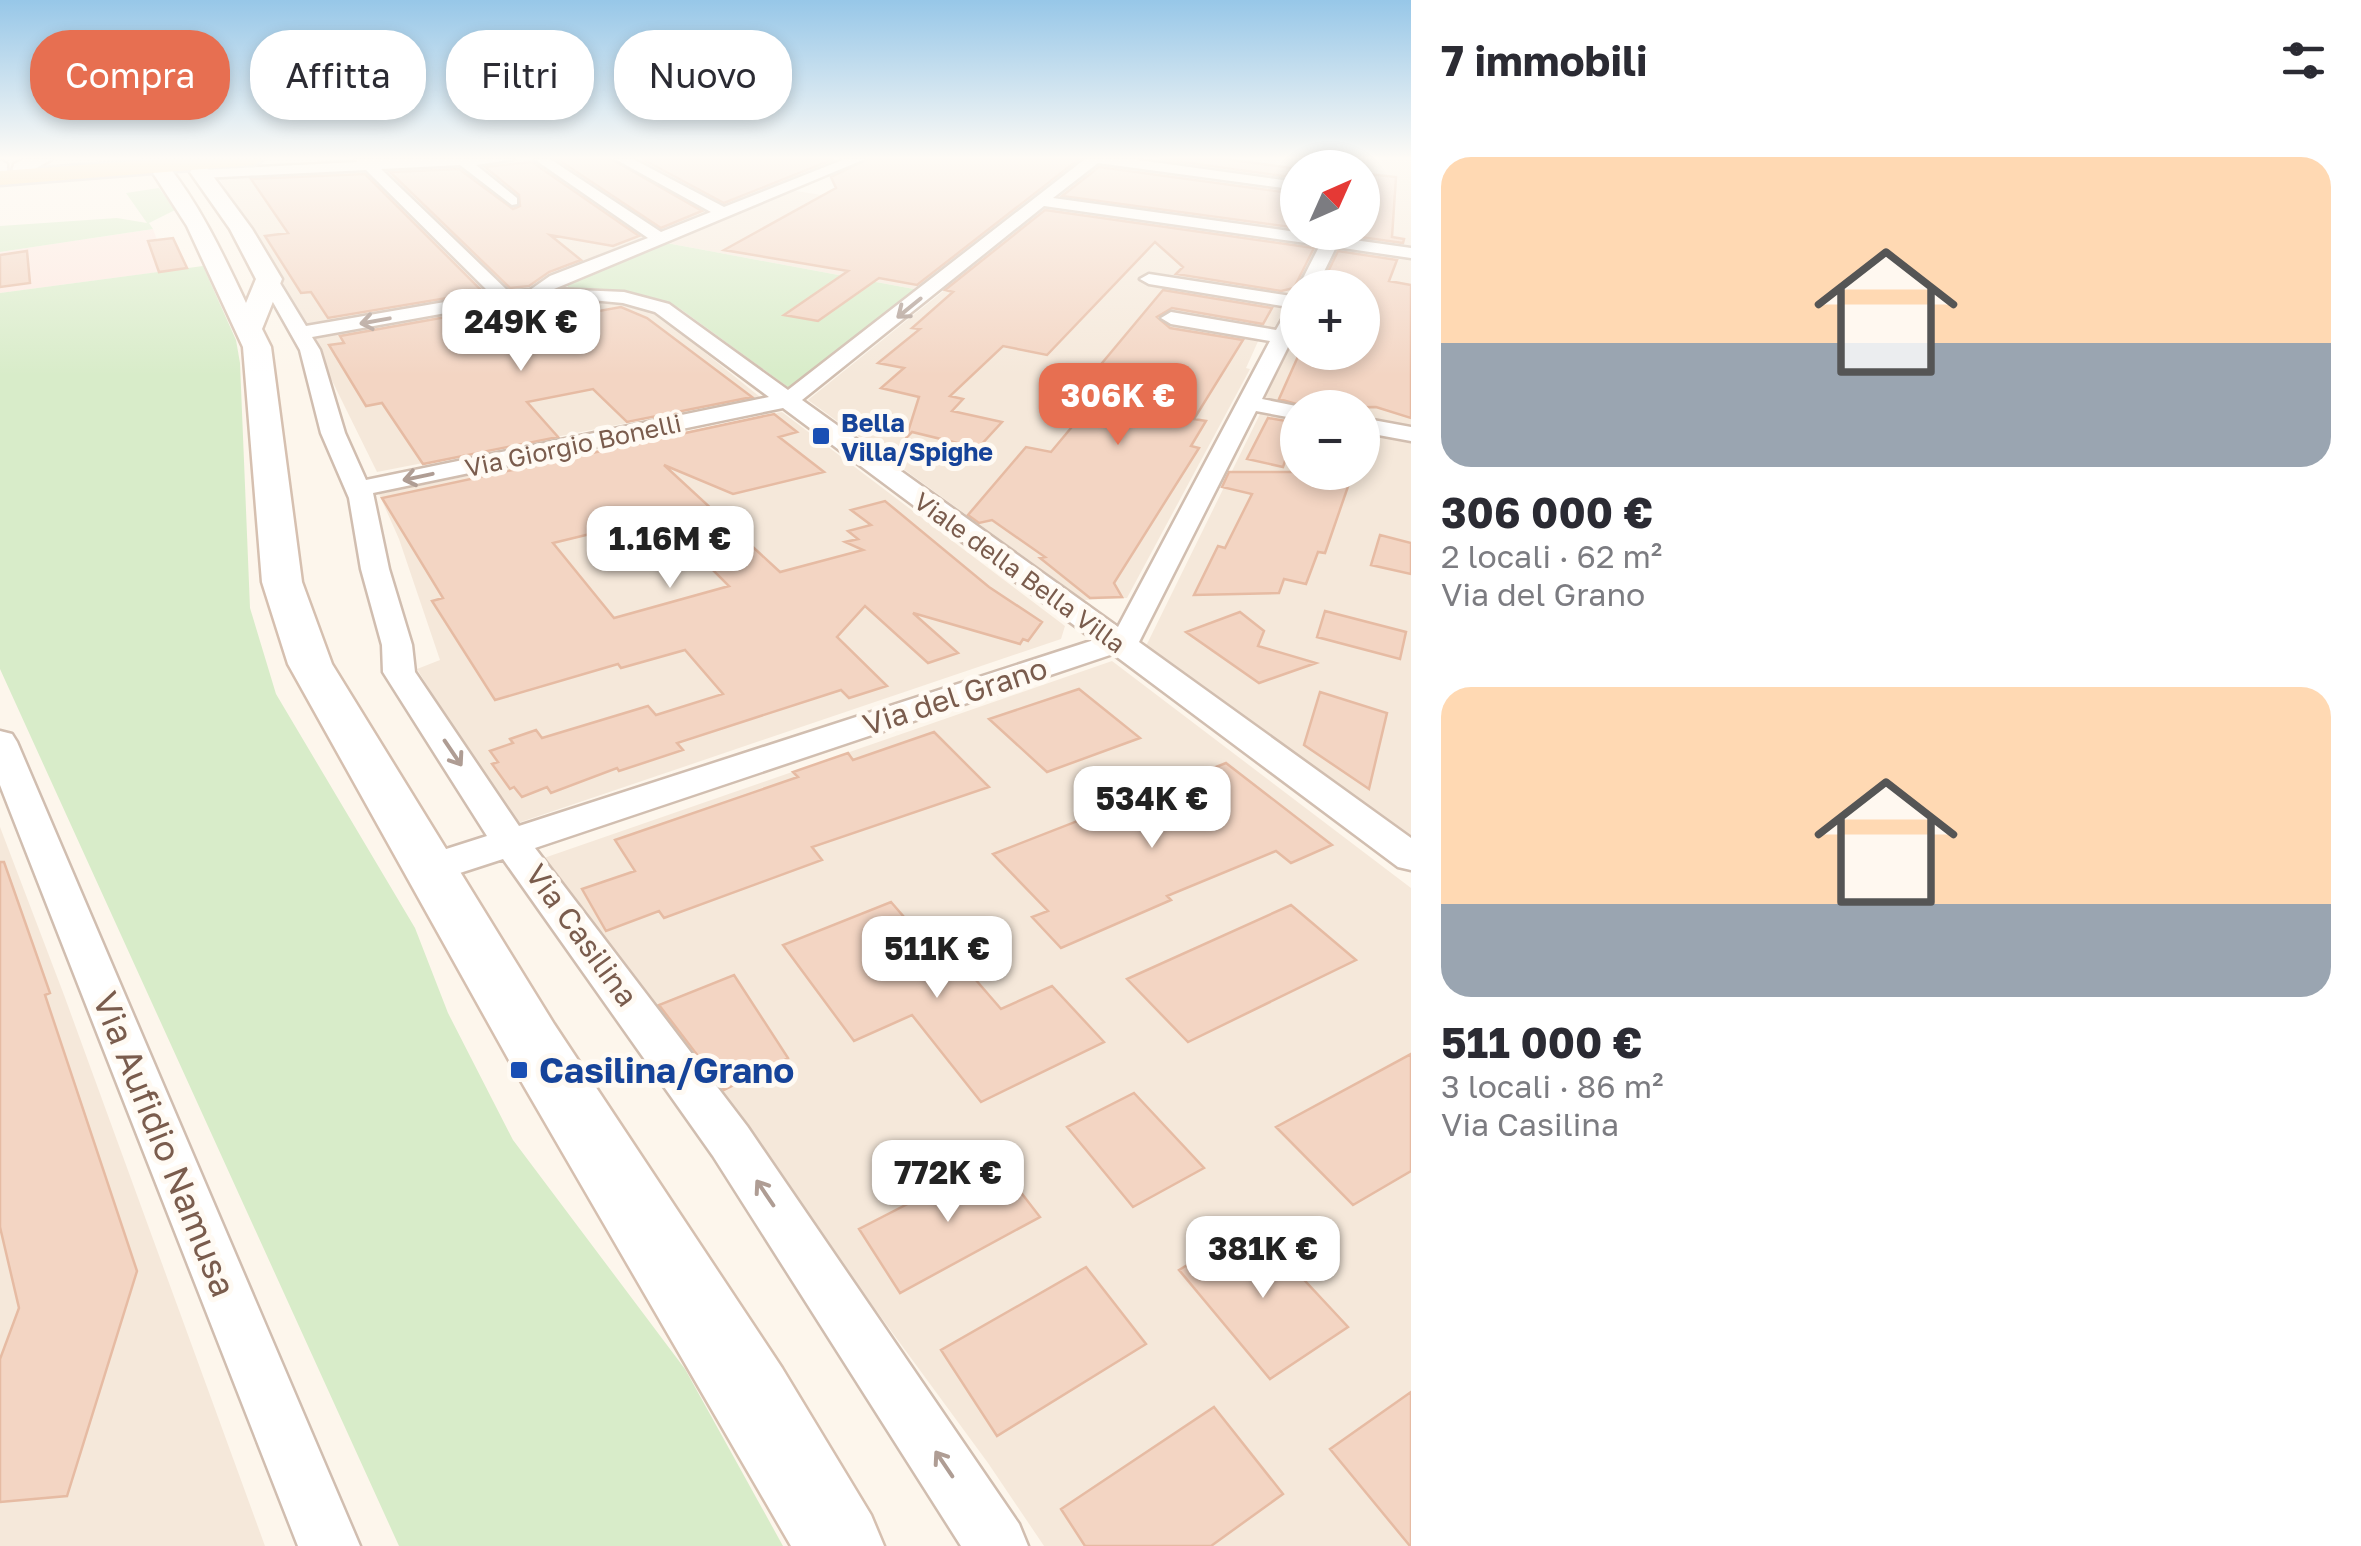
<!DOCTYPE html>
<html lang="it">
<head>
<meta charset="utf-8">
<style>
	:root { --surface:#fff; --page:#f7f7f7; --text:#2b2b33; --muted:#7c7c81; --accent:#e76f51 }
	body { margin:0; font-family:"Golos Text",sans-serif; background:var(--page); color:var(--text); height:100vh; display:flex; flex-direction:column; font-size:38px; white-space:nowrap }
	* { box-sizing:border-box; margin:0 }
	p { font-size:32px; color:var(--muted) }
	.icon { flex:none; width:55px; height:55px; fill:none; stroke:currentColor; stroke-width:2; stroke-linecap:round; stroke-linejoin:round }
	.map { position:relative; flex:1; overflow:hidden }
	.sheet { display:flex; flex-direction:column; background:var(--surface); width:950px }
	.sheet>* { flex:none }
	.banner { position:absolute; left:30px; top:30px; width:950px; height:90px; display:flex; gap:20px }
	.needle { width:65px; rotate:45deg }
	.tools { position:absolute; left:1280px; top:150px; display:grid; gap:20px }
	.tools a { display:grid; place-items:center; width:100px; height:100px; border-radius:50%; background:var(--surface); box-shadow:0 5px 15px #0003; font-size:50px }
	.price { position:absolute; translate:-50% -85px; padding:0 22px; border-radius:20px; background:#fff; color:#222; font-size:32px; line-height:65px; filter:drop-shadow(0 2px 5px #0008) }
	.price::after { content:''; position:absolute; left:50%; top:60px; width:30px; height:22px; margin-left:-15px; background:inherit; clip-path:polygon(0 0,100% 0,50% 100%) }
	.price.active { background:var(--accent); color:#fff }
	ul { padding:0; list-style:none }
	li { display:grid; align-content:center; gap:20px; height:530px; padding:0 30px }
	li span { display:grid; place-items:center; height:310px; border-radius:30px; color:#555 }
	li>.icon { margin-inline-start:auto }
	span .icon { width:180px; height:180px; fill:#fffc; stroke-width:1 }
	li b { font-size:42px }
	h2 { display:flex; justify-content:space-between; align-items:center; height:120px; padding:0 30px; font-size:42px }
	.tag { padding:0 35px; border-radius:40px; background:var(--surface); box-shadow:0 5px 15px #0003; font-size:35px; line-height:90px }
	.tag.active { background:var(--accent); color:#fff }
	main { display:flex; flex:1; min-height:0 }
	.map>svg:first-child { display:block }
	.residential { fill:#f5e8da }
	.commercial { fill:#fde8e0 }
	.green { fill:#d8ecc9 }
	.building { fill:#f3d5c3; stroke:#e6bba3; stroke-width:2.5; fill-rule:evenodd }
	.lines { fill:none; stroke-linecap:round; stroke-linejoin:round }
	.street-casing { stroke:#d1beb0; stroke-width:5 }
	.secondary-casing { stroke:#d6c0b0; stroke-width:5 }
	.primary-casing { stroke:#dad1cd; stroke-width:5 }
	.street { fill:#fff; fill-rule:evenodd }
	.secondary { fill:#fff; fill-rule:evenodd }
	.primary { fill:#fbd9a5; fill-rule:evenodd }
	.oneway { stroke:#af9d94 }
	.transit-dot { fill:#1a4fb4; stroke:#fffaf3; stroke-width:4 }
	.labels { text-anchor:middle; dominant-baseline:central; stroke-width:10; stroke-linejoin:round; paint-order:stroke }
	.far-transit-label { font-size:25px; font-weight:bold; fill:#164399; stroke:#fffaf3; text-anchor:start }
	.far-street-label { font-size:25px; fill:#7a5c4d; stroke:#fffaf3 }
	.street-label { font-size:30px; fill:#7a5c4d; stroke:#fffaf3 }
	.near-transit-label { font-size:35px; font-weight:bold; fill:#164399; stroke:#fffaf3; text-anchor:start }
	.near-street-label { font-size:35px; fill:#7a5c4d; stroke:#fffaf3 }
</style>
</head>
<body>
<main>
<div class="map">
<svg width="1411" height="1546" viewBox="0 0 1411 1546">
	<rect width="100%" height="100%" fill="#fdf6ec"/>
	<path class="residential" d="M 545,159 L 846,159 L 529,285 L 507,289 L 381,168 Z
		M 864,159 L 1083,159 L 919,290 L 661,242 L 790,190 L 922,211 L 964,187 L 843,168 Z
		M 1104,159 L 1307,159 L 1317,167 L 1298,168 L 1298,232 L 1325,233 L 1322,238 L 1056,200 Z
		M 1324,159 L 1411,159 L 1411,250 L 1342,240 L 1344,233 L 1362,232 L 1366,179 L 1362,168 L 1333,167 Z
		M 363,169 L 388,193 L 409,226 L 420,224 L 491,297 L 306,328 L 218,176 Z
		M 1050,205 L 1319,243 L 1269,338 L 1260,337 L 1246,368 L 1250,369 L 1127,598 L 1084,600 L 808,400 Z
		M 1339,247 L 1411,257 L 1411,430 L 1363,420 L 1362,408 L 1300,407 L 1262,399 L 1297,332 L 1298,352 L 1362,352 L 1362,288 L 1318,287 Z
		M 551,298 L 622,302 L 656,313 L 760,397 L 377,472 L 311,338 Z
		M 782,412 L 1065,626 L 1061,639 L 512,825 L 417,669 L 440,660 L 399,539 L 379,494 Z
		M 1261,412 L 1297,419 L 1298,472 L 1362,472 L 1363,433 L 1411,443 L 1411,838 L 1146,646 Z
		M 1112,661 L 1411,888 L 1411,1546 L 1044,1546 L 988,1463 L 544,858 Z
		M 0,827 L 64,995 L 265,1546 L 0,1546 Z"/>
	<path class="commercial" d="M 153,229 L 157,240 L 148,242 L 159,272 L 0,293 L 0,252 Z"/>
	<path class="green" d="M 159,188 L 175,210 L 149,223 L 153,229 L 0,252 L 0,226 L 117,218 L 147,223 L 126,193 Z
		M 661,242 L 919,290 L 792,390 L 679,308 L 651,297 L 569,288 L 564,282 Z
		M 203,266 L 236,340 L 240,363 L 250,608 L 276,694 L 415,928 L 448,1013 L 513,1140 L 685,1369 L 783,1546 L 399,1546 L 0,669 L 0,293 Z"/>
	<path class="building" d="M 557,159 L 611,159 L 702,211 L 661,228 Z
		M 642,159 L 834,159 L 724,203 Z
		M 868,159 L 1079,159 L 917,285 L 879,278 L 818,321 L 784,315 L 848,271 L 724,250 L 836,188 L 831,177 Z
		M 1160,159 L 1226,159 L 1291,168 L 1286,176 L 1298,178 Z
		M 532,162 L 639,236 L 613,246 L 550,235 L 581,260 L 549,272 L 529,286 L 510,288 L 390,172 L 459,169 L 513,209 L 520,206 L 519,195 L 485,167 Z
		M 1099,167 L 1298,194 L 1298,228 L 1062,196 Z
		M 365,174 L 483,292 L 328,318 L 311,292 L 301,293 L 265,236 L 288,233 L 251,179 Z
		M 1369,174 L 1396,177 L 1392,237 L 1404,239 L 1403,243 L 1346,235 L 1362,232 Z
		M 1045,210 L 1314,248 L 1294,288 L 1281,291 L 1176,274 L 1183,267 L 1155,242 L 1047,355 L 1003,346 L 950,396 L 963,399 L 952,411 L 1002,422 L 978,448 L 912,432 L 906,438 L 919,397 L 881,388 L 904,368 L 878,363 L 920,329 L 912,328 L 953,292 L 945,290 Z
		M 173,238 L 187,268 L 159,272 L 148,241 Z
		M 27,251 L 30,283 L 0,287 L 0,255 Z
		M 1338,251 L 1397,260 L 1389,281 L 1411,285 L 1411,418 L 1376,407 L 1310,408 L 1279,399 L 1300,352 L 1362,352 L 1362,288 L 1320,288 Z
		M 1163,290 L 1272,308 L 1263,324 L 1172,308 L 1157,317 L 1170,328 L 1243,340 L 1194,419 L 1206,421 L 1191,446 L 1199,448 L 1114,583 L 1122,597 L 1090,598 L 1040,558 L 1045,557 L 992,520 L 979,523 L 968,515 L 1026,447 L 1051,452 L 1086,410 L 1067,405 Z
		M 575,303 L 588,313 L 621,307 L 647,318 L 752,397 L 627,422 L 593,389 L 527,402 L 558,437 L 423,464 L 382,403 L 366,406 L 329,345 L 344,343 L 340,336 L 485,310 Z
		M 774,414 L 797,432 L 779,437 L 824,472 L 733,494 L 664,465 L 780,572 L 863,550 L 845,542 L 858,539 L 848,531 L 871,525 L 851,510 L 885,501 L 989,587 L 1042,622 L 1028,641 L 1023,639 L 1020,644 L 913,613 L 958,653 L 928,663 L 865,606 L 837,637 L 887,686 L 849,698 L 841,690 L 677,743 L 683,750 L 619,771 L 617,768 L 551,793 L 547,787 L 522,797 L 514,787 L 510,789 L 492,764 L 498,762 L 490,751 L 513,743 L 510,739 L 536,730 L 542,738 L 648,706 L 656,715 L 723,694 L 685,650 L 621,668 L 618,664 L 495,700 L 432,601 L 443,598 L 382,498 ZM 660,517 L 729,586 L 614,618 L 553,543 Z
		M 1268,418 L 1298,423 L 1283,467 L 1247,459 Z
		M 1229,472 L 1353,472 L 1325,553 L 1318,552 L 1306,584 L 1284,579 L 1279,593 L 1194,595 L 1218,546 L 1225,548 L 1252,494 L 1222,487 Z
		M 1380,535 L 1411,543 L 1411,574 L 1371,565 Z
		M 1325,611 L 1406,632 L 1400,659 L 1317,637 Z
		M 1240,612 L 1264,631 L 1258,646 L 1316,663 L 1259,683 L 1186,632 Z
		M 1079,689 L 1140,738 L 1047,772 L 989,719 Z
		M 1320,692 L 1387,713 L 1369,789 L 1304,745 Z
		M 934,732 L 989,787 L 812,847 L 822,860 L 664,918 L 659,911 L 606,931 L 582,889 L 635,871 L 615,840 L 798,777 L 793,772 L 848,753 L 853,760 Z
		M 1226,763 L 1332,845 L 1291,863 L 1276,851 L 1167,896 L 1171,900 L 1061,948 L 1032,917 L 1048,911 L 993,854 Z
		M 0,862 L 4,862 L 50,993 L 45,995 L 137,1271 L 67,1496 L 0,1502 L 0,1359 L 19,1308 L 0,1227 Z
		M 891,902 L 918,933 L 930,927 L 1001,1009 L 1052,986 L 1104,1042 L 981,1102 L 912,1015 L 854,1041 L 783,945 Z
		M 1291,905 L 1356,960 L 1188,1042 L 1127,979 Z
		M 734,975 L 788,1058 L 724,1090 L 659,1005 Z
		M 1411,1054 L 1411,1171 L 1353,1205 L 1276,1127 Z
		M 1134,1093 L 1204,1168 L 1133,1207 L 1067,1127 Z
		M 995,1159 L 1040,1217 L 900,1293 L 859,1229 Z
		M 1253,1225 L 1348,1327 L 1270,1379 L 1179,1270 Z
		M 1086,1267 L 1146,1344 L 997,1436 L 941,1350 Z
		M 1411,1392 L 1411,1546 L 1410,1546 L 1330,1449 Z
		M 1214,1407 L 1283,1494 L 1211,1546 L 1085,1546 L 1061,1509 Z"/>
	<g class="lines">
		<defs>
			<path id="street" d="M 355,159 L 514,159 L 476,165 L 517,198 L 517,204 L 512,205 L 460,165 L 381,169 L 509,292 L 530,290 L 550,276 L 648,238 L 534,159 L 550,159 L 661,232 L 711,212 L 615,159 L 633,159 L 724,207 L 845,159 L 865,159 L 554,289 L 624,292 L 669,304 L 788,390 L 1085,159 L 1131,159 L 1298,182 L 1298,190 L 1098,163 L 1053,198 L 1325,236 L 1327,232 L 1343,232 L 1340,238 L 1411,248 L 1411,258 L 1336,247 L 1316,288 L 1298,288 L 1320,245 L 1044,206 L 802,400 L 1118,627 L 1270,341 L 1171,324 L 1161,318 L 1171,312 L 1276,330 L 1289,307 L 1149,284 L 1140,279 L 1149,274 L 1298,297 L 1298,327 L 1262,399 L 1306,408 L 1298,408 L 1298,419 L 1256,411 L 1139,642 L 1411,838 L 1411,870 L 1398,867 L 1113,654 L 535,848 L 747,1126 L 1019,1524 L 1028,1546 L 961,1546 L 713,1156 L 503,859 L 429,883 L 415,879 L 410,869 L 415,859 L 487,836 L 383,672 L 382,645 L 361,569 L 349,498 L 321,433 L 300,350 L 260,279 L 263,275 L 275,275 L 306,326 L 491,294 L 366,170 L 202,178 L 195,174 L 202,170 L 358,162 ZM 581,299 L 623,303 L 655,312 L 769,397 L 366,480 L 345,433 L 320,350 L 312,337 L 485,306 ZM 783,408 L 1094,640 L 519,826 L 415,672 L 412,645 L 389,569 L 373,493 Z
				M 1307,159 L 1322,159 L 1330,168 L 1315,168 Z
				M 0,160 L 7,164 L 7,175 L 0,179 Z
				M 1362,418 L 1411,427 L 1411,441 L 1362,432 Z
				M 0,731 L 12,734 L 17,742 L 360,1546 L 298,1546 L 0,785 Z"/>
			<path id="secondary" d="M 25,159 L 52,159 L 33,170 L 41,176 L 31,182 L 12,173 L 14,164 Z
				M 144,159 L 163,159 C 199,203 222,252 246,303 L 256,279 L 230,229 L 190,172 L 193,168 L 207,168 L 252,229 L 282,279 L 262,329 L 271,347 L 302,582 L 332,664 L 554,1024 L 782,1368 L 871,1515 L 884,1546 L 791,1546 L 510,1062 L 288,664 L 262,582 L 243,347 L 187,226 Z"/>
			<path id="primary" d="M 165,159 L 264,159 L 254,165 L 0,185 L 0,171 Z"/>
		</defs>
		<use href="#street" class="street-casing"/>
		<use href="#secondary" class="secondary-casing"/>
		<use href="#primary" class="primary-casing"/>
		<use href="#street" class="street"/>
		<use href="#secondary" class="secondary"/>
		<use href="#primary" class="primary"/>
	</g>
	<defs><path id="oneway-shaft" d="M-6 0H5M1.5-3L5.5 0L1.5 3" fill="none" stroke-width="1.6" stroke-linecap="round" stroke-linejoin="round" transform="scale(2.5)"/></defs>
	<g class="oneway">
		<use href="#oneway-shaft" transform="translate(909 308) rotate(141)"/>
		<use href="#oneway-shaft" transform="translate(375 321) rotate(170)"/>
		<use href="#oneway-shaft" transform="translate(418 477) rotate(168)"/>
		<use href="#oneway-shaft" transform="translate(453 753) rotate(56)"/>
		<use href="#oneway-shaft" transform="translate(765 1193) rotate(-124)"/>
		<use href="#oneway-shaft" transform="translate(944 1464) rotate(-124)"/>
	</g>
	<linearGradient id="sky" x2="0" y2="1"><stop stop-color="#97c7e8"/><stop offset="0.42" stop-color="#fefbf6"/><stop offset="1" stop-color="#fefbf6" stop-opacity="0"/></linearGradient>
	<rect width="1411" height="376" fill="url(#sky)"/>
	<g class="transit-dot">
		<rect x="811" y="426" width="20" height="20" rx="5"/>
		<rect x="509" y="1060" width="20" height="20" rx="5"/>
	</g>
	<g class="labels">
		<g class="far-transit-label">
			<text x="841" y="422">Bella<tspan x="841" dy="29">Villa/Spighe</tspan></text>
		</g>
		<g class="far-street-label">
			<text transform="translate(573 445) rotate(-12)">Via Giorgio Bonelli</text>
			<text transform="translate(1020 572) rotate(36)">Viale della Bella Villa</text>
		</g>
		<g class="street-label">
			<text transform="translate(955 696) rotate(-18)">Via del Grano</text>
			<text transform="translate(582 935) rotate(54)">Via Casilina</text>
		</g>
		<g class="near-transit-label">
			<text x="539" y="1070">Casilina/Grano</text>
		</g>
		<g class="near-street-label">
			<text transform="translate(165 1144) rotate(68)">Via Aufidio Namusa</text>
		</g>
	</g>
</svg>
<div class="tools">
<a><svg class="needle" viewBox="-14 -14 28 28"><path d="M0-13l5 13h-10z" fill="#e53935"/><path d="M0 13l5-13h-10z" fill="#7c7c81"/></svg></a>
<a>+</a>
<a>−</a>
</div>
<b class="price" style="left:521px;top:374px">249K €</b>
<b class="price active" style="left:1118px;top:448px">306K €</b>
<b class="price" style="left:670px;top:591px">1.16M €</b>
<b class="price" style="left:1152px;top:851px">534K €</b>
<b class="price" style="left:937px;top:1001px">511K €</b>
<b class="price" style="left:948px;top:1225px">772K €</b>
<b class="price" style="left:1263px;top:1301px">381K €</b>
<div class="banner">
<a class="tag active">Compra</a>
<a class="tag">Affitta</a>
<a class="tag">Filtri</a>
<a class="tag">Nuovo</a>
</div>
</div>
<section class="sheet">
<h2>7 immobili<svg class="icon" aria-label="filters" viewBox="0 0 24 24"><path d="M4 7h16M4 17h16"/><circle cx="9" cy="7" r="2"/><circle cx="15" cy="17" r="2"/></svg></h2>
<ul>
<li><span style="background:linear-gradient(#ffd9b3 60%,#9aa5b1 0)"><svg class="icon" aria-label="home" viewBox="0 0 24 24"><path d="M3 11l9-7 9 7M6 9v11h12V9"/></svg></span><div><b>306 000 €</b><p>2 locali · 62 m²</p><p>Via del Grano</p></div></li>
<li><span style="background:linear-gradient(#ffd9b3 70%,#9aa5b1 0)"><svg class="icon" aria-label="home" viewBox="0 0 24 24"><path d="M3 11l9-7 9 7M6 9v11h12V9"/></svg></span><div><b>511 000 €</b><p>3 locali · 86 m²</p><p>Via Casilina</p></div></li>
</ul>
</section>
</main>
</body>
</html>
